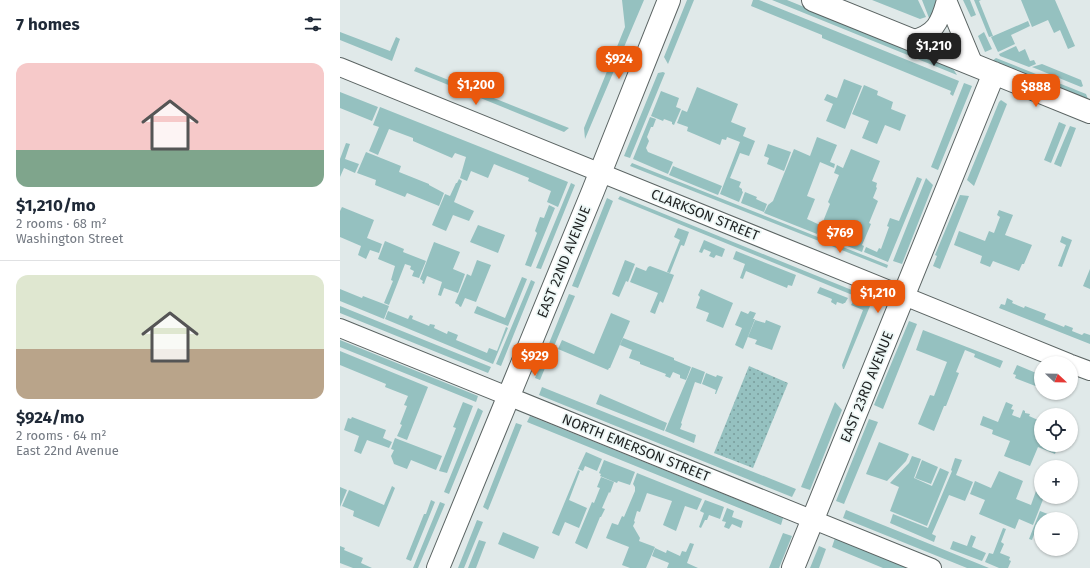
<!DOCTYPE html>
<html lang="en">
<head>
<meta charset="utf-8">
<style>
	:root { --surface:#fff; --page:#f6f6f7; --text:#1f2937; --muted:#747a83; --line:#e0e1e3; --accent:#ea580c }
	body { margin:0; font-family:"Fira Sans",sans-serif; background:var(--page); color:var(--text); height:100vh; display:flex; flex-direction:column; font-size:15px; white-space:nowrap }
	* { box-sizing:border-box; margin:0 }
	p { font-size:13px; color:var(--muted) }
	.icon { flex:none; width:22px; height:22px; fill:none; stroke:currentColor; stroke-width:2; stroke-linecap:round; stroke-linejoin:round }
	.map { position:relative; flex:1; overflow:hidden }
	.sheet { display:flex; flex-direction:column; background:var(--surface); width:340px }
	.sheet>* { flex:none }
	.needle { width:26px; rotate:112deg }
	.fabs { position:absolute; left:694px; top:356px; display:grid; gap:8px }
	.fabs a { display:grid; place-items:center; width:44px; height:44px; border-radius:50%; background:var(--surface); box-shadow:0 1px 3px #0004; font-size:20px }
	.price { position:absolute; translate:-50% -34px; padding:0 9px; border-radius:8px; background:var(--accent); color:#fff; font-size:13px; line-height:26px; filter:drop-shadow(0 1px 2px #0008) }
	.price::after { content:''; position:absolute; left:50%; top:24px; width:12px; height:9px; margin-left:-6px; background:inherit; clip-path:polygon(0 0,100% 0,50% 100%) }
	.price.active { background:#222; color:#fff }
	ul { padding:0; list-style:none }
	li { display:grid; align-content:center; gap:8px; height:212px; padding:0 16px }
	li+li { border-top:1px solid var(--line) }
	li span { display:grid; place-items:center; height:124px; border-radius:12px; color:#555 }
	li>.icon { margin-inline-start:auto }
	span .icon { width:72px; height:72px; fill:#fffc; stroke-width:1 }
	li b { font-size:17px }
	h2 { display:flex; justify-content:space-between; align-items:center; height:48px; padding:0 16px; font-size:17px }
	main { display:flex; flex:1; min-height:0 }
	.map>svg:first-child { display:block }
	.green { fill:#95c1c0 }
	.garden { fill:url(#garden-dots) }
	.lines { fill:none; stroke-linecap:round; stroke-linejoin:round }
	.minor-casing { stroke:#5b6463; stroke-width:20 }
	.tertiary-casing { stroke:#5b6463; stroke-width:24 }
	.minor { stroke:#fff; stroke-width:18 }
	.tertiary { stroke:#fff; stroke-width:22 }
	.labels { text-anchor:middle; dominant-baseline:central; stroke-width:3.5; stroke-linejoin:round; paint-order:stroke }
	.street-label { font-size:14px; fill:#1e2121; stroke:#edf7f6 }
</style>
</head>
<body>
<main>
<section class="sheet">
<h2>7 homes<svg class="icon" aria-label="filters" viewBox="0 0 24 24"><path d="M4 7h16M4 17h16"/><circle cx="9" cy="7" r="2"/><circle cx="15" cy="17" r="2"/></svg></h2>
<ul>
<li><span style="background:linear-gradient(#f6c9c9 70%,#7fa58c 0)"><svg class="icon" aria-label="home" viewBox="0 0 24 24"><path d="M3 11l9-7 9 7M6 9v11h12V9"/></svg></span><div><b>$1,210/mo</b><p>2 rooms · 68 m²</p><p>Washington Street</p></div></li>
<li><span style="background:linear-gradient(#dfe7d0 60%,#b9a48a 0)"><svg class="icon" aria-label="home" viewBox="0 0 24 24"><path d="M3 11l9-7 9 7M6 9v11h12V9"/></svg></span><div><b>$924/mo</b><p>2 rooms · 64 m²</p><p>East 22nd Avenue</p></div></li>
</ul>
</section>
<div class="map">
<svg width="750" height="568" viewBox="0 0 750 568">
	<defs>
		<pattern id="garden-dots" width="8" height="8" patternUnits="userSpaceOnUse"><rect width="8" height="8" fill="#95c1c0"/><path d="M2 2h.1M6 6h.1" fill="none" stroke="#799c9c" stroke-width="1.8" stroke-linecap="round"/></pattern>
	</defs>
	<rect width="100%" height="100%" fill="#e0e9e9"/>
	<path class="green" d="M 282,0 L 304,0 L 245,139 L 244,128 L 285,27 Z
		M 347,0 L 354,0 L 328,64 L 324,57 Z
		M 413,0 L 419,0 L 619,81 L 613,96 L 610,94 L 611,91 L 482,38 L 482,35 L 411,6 Z
		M 432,0 L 447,0 L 612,67 L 617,75 Z
		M 532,0 L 578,0 L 586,17 L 580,19 Z
		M 582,0 L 596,0 L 595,20 L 589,18 Z
		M 623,0 L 630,0 L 636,15 L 631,17 Z
		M 634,0 L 641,0 L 639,1 L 653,36 L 649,37 Z
		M 681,0 L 715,0 L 735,46 L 728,49 L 720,30 L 714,33 L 708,20 L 692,27 Z
		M 688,21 L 690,26 L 671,35 L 675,44 L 658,52 L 651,37 Z
		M 0,32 L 50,51 L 56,37 L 60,39 L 52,61 L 0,40 Z
		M 644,32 L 652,49 L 645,52 L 638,36 Z
		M 676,46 L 679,52 L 685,49 L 690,61 L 694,60 L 696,64 L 689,67 L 660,56 L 659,54 Z
		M 656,58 L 746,94 L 748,99 L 652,61 Z
		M 702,64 L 741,80 L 743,86 L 741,87 L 692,67 Z
		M 76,67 L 229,128 L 224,132 L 74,71 Z
		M 323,72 L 325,73 L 290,158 L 284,156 L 318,73 Z
		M 504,79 L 522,86 L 505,129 L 486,121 L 493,104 L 484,100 L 487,94 L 497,98 Z
		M 624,83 L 632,86 L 598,170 L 591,167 Z
		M 524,85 L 538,91 L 537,95 L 553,102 L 551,109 L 566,115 L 560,131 L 545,125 L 537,144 L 522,138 L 529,121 L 512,114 Z
		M 357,87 L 398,104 L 391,122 L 406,128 L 403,136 L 415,141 L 409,156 L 400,153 L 390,178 L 401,182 L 399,187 L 402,189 L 402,191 L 403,192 L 399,202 L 380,194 L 400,142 L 387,137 L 386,140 L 382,139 L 380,145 L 347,131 L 348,127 L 337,123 L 342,110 L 347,112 Z
		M 321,91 L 339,98 L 336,107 L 341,109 L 334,125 L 332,124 L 332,122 L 324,119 L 323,121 L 311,116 Z
		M 0,92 L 38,107 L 32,121 L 0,108 Z
		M 661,100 L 667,104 L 634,186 L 627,180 L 659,102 Z
		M 40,107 L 228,182 L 218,207 L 207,202 L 211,191 L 188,181 L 189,178 L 154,164 L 148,178 L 131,171 L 127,181 L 120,178 L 126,157 L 115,153 L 112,158 L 73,141 L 73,138 L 49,129 L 38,155 L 29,151 L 39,127 L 33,125 Z
		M 310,117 L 316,119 L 313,127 L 311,127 L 307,137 L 309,141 L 306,148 L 308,152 L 333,162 L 328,174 L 293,159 Z
		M 719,122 L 726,125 L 711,163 L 704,160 Z
		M 730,126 L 736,128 L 721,167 L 714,164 Z
		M 477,137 L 497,145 L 490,162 L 495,164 L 494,168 L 480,162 L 467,196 L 475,199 L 467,219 L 480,225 L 477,234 L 424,213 L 428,205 L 433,201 L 454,149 L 470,156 Z
		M 6,143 L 10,144 L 5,159 L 19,164 L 15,173 L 4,168 L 0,177 L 0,159 Z
		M 428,144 L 451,152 L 444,171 L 427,164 L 429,158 L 424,156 Z
		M 511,149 L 540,161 L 532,181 L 537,183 L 536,187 L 537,188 L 533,198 L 538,201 L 529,223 L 531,224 L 522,245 L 524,246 L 522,252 L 478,234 L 490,204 L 488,202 L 499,175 L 494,173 L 497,165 L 503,168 Z
		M 26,152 L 61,166 L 59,172 L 89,184 L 89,185 L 104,193 L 99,206 L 67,193 L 65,197 L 35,185 L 36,180 L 17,173 Z
		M 292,163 L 548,265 L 547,268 L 290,166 Z
		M 333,166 L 382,186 L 378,195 L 329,175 Z
		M 577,177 L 582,179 L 548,262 L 524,252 L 526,247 L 537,252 L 539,248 L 541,249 L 549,227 L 547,226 L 550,218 L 559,221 Z
		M 586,178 L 593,185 L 562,264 L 553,261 Z
		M 119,179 L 122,181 L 114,202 L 134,211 L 129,221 L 113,215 L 106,231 L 92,225 L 105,194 L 110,196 L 116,183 L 117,183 Z
		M 231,183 L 235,185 L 201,269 L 196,268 Z
		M 405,192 L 417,197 L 416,199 L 427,204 L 424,212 L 401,203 Z
		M 620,195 L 629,196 L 600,269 L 593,266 L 597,256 L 595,255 Z
		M 280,196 L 534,299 L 532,303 L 278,199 Z
		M 267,198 L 273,201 L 238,288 L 232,286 Z
		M 209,205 L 215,208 L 191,267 L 185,265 L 197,233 L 195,231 L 200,217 L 204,218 Z
		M 2,207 L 34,220 L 27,238 L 42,244 L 39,253 L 30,250 L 26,259 L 18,255 L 21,246 L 0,237 L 0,211 Z
		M 659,210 L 673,215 L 665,235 L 692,245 L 684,264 L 682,264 L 679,271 L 653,261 L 650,267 L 640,263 L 642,256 L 614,245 L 619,231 L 645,241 L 649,231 L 654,233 L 660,217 L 657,215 Z
		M 138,225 L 165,235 L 158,253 L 130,242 Z
		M 338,228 L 349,232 L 344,246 L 341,245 L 330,273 L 327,272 L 340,240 L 334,237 Z
		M 722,236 L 732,240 L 722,267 L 718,266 L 726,245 L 720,242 Z
		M 364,240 L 385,249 L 382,257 L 376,255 L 374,258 L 369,256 L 371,252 L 364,249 L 362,253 L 359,252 Z
		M 45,241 L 64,249 L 63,252 L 86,261 L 79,278 L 72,276 L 74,271 L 70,269 L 71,266 L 65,264 L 49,305 L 44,303 L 53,281 L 51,280 L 55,266 L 38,259 Z
		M 94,242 L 120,252 L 113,269 L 125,274 L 118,293 L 104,288 L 101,296 L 98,295 L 102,282 L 87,276 L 84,284 L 82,283 L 83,281 L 80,279 Z
		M 396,251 L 456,275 L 452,286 L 448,285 L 447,288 L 406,271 L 403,279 L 400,278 L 405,264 L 393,259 Z
		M 137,260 L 151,265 L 136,302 L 125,298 L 121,307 L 119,306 L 119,305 L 115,303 L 127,274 L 131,276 Z
		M 285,260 L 295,264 L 288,282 L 286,281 L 279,297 L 272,294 Z
		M 310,266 L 334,275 L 323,303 L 320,301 L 315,314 L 310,312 L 318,293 L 290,282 L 296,267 L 306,271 L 308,267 Z
		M 750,269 L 750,289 L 743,286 Z
		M 182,277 L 187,279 L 168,326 L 134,313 L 137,306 L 165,318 Z
		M 191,280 L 195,282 L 161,366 L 156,364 Z
		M 480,287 L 508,298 L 505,303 L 504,303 L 503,304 L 497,302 L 496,305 L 491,302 L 492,299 L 477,293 Z
		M 0,289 L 22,298 L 23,296 L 49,306 L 44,319 L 0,301 Z
		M 361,289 L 393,303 L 383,328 L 366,321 L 369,313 L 356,308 L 360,297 L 358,295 Z
		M 229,294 L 235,296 L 200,380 L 195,378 Z
		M 667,298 L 673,301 L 672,303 L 684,308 L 685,306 L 706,314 L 704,319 L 724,327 L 725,325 L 733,328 L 732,331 L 742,335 L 744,333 L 750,335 L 750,344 L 659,308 L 661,304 L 665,305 Z
		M 514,300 L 530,306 L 504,369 L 503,369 L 502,365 L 523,310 L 511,305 Z
		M 0,306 L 151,367 L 148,373 L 0,313 Z
		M 48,311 L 68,319 L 70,315 L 73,316 L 72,319 L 89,326 L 90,324 L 95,325 L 94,328 L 107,334 L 108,331 L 118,335 L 116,340 L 147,353 L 149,348 L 157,351 L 166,327 L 168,328 L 153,364 L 45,319 Z
		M 401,311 L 408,314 L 410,311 L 416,313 L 413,319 L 415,319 L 403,349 L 395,345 L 402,328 L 395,325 Z
		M 271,313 L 290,321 L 270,368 L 269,368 L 268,370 L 218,349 L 222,340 L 254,354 Z
		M 415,320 L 425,323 L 426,320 L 441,326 L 432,350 L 415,344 L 417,340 L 408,337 Z
		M 569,321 L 577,324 L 543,409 L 534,405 Z
		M 583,330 L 663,361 L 660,368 L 634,357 L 635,354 L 625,350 L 616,372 L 619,373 L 606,406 L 604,406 L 594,431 L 578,424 L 590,395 L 594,396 L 607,362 L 576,350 Z
		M 283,338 L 334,358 L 334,360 L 351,367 L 346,380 L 340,378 L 340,375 L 333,372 L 330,378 L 325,376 L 326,374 L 300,364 L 300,362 L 289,358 L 292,350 L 280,345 Z
		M 0,340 L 138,396 L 136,402 L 0,347 Z
		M 0,351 L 88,387 L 67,440 L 57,436 L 62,425 L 60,424 L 67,406 L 64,405 L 68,396 L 45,387 L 46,384 L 0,365 Z
		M 677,365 L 701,375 L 701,384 L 700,383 L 698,387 L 675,378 L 676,375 L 673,374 Z
		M 352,367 L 365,372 L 361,384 L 355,382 L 341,423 L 342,424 L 340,429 L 356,435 L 354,443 L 325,431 Z
		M 366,373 L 376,377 L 377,375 L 383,377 L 376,394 L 375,394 L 376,390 L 362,384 Z
		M 202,387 L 456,489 L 452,497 L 199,395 Z
		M 260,394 L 327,423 L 324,431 L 256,404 Z
		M 123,402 L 133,406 L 107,473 L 99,471 L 116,428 L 113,427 Z
		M 495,402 L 502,410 L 470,490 L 461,487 Z
		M 666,402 L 673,405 L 671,409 L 674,410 L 672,415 L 680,418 L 683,410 L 685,411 L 685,413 L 690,414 L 689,416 L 698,420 L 699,418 L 701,419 L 701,445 L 718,445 L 715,454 L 698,447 L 690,466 L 664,456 L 670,441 L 652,434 L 653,430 L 640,425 L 643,416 L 658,422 Z
		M 138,408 L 143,411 L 109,494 L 104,492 Z
		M 190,416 L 443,518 L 441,525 L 187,422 Z
		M 12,417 L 46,430 L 43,438 L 52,442 L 49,448 L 27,440 L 21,454 L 14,451 L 19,436 L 4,430 L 8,418 L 11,419 Z
		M 529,419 L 538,422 L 504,504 L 496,501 Z
		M 176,423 L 182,425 L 148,510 L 143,507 Z
		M 55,438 L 102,456 L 96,470 L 71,460 L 67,469 L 54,464 L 51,456 L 54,450 L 51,449 Z
		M 539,442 L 569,454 L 566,461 L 547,481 L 526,474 Z
		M 246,452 L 262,459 L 257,471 L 245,466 L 243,471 L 238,469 Z
		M 572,456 L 581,459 L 574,478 L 592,486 L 600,468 L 609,472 L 587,526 L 550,511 L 559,487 L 550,483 L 569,463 Z
		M 615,458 L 622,460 L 616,475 L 633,482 L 625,501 L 609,495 L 592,534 L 596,536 L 594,542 L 550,523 L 553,514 L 588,528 L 612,471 L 611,470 Z
		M 264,460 L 295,472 L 290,485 L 278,481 L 277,483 L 260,476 L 261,474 L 259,473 Z
		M 582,460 L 598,467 L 591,484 L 575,478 Z
		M 238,470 L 240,471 L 229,500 L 247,508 L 239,528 L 225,522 L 219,536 L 212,533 Z
		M 659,471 L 683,481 L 676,499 L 691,505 L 696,491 L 701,493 L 701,497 L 704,497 L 693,525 L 679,519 L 675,529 L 639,514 L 645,500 L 630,494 L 635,481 L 651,488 Z
		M 297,473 L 362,499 L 357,510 L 345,506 L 336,531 L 323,525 L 332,501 L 307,493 L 300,512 L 297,511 L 294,521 L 295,522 L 293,526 L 300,538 L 299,541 L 315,547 L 306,568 L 290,568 L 282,565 L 289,547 L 266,538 L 272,523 L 278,525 L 282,516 L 284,517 L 295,491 L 295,487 L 293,484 Z
		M 261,477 L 274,482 L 270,493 L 269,492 L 262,508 L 265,509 L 261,517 L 260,517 L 247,549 L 235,543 L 252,502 L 254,503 L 260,488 L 257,487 Z
		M 52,486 L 55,488 L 39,527 L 13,516 L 14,511 L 2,506 L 9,490 L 44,505 Z
		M 0,487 L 7,490 L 0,507 Z
		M 91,500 L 95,502 L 71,561 L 66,559 L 84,514 L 86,514 Z
		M 365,500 L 384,507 L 380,519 L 369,515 L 367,520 L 365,520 L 361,528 L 359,527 L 364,513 L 360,511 Z
		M 100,502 L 105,504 L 78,568 L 73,568 Z
		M 387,508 L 394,511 L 392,517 L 403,521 L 401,528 L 392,524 L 389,529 L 384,527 L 386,522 L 382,521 Z
		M 506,510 L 649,568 L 627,568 L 503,518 Z
		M 700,511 L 718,518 L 701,519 L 701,527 L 697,526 L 692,540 L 689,539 Z
		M 137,520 L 143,522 L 124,568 L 118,568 Z
		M 663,528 L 666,529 L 661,542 L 664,544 L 660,553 L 670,557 L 669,560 L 671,561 L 668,568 L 659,568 L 645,562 L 649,553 L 653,554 Z
		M 163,532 L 199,547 L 194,559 L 158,544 Z
		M 443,533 L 452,536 L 439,568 L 429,568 Z
		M 631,535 L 636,537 L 632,547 L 646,553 L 642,561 L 610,549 L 613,541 L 627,546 Z
		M 495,538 L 568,568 L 543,568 L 492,547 Z
		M 139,540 L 146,542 L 136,568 L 128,568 Z
		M 350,543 L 354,544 L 347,563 L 358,568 L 327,568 L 329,563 L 312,556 L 315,548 L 326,553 L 327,550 L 340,556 L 342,551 L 346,552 Z
		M 0,546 L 5,548 L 4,550 L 23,558 L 21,563 L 32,568 L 13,568 L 0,563 Z
		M 479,546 L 486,549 L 479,568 L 470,568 Z"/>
	<path class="garden" d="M 409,366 L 448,383 L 413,468 L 374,453 Z"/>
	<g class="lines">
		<defs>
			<path id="minor" d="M 607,0 L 634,65
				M 571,40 C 595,34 600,23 606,0
				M 0,67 L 729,363
				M 0,328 L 592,568
				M 731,364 L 750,371"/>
			<path id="tertiary" d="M 473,0 L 750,112
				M 98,568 L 253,191 L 329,0
				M 453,568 L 654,73"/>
		</defs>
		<use href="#minor" class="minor-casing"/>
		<use href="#tertiary" class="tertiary-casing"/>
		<use href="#minor" class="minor"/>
		<use href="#tertiary" class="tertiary"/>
	</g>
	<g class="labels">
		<g class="street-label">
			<text transform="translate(365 215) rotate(22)">CLARKSON STREET</text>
			<text transform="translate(224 262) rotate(-68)">EAST 22ND AVENUE</text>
			<text transform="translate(527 387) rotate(-68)">EAST 23RD AVENUE</text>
			<text transform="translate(296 448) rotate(22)">NORTH EMERSON STREET</text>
		</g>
	</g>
</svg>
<div class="fabs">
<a><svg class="needle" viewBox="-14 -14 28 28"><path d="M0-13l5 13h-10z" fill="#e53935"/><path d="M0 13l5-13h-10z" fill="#747a83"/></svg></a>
<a><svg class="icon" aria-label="locate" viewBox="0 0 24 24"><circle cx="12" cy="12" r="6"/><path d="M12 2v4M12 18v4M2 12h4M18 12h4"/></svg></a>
<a>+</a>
<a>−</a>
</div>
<b class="price active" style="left:594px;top:67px">$1,210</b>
<b class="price" style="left:279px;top:80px">$924</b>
<b class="price" style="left:136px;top:106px">$1,200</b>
<b class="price" style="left:696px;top:108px">$888</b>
<b class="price" style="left:500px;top:254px">$769</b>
<b class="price" style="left:538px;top:314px">$1,210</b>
<b class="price" style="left:195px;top:377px">$929</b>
</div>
</main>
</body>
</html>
